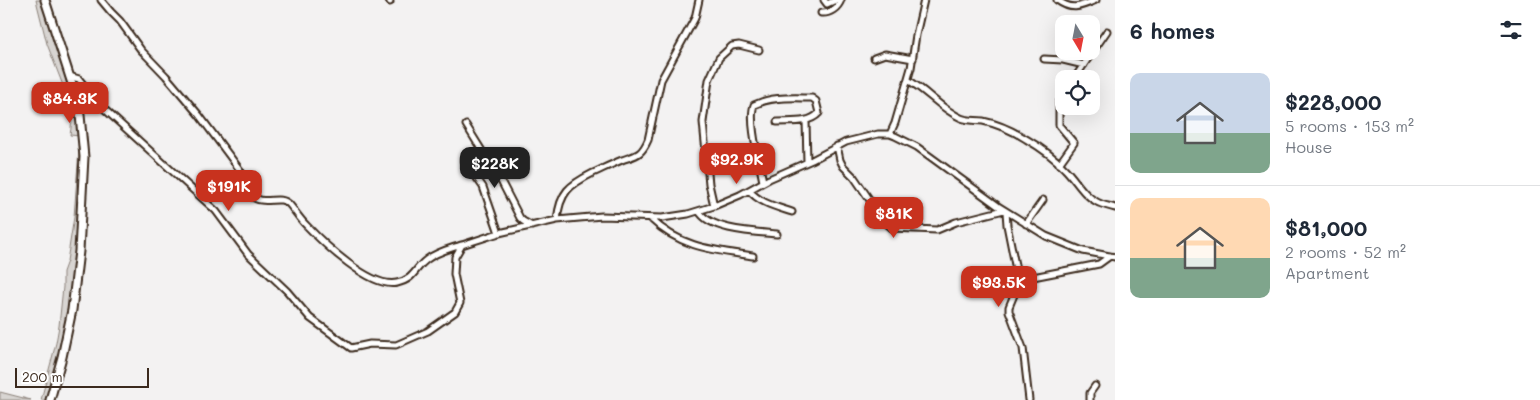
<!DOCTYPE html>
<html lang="en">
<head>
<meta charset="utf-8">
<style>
	:root { --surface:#fff; --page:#f6f6f7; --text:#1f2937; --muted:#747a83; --line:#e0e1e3; --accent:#c8321e }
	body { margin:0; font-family:Mali,sans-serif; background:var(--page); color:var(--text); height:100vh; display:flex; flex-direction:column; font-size:19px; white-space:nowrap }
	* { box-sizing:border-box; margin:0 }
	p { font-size:16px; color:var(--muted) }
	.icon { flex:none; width:28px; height:28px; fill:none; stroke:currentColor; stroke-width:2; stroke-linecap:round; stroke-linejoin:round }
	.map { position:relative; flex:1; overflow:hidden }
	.side { display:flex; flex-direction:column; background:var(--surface); width:425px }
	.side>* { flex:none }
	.needle { width:32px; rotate:170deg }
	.fabs { position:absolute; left:1055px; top:15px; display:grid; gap:10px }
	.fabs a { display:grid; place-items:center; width:45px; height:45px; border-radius:10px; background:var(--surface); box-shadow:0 5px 20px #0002; font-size:25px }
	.scale { position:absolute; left:15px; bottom:12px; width:134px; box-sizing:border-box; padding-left:5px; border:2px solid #3b2a1e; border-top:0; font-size:14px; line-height:18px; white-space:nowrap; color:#3b2a1e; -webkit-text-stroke:4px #fff; paint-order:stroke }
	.price { position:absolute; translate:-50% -42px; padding:0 11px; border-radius:10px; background:var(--accent); color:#fff; font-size:16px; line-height:32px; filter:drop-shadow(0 1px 2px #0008) }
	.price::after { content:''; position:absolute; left:50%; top:30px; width:15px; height:11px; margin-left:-8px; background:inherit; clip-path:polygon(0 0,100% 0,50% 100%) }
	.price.active { background:#222; color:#fff }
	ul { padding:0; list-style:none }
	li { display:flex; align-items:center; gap:15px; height:125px; padding:0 15px }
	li+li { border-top:1px solid var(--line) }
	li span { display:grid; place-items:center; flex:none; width:140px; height:100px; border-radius:10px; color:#555 }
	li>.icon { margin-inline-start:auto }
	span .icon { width:60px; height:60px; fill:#fffc; stroke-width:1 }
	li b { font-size:21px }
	h2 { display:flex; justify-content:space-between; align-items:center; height:60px; padding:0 15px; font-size:21px }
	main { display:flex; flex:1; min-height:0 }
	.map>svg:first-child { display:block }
	.green { fill:#d8d5d2; stroke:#8a8078 }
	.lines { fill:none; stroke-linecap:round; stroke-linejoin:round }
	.minor-casing { stroke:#3b2a1e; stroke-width:9 }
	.secondary-casing { stroke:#3b2a1e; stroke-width:11 }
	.minor { stroke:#fff; stroke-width:5 }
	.secondary { stroke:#fff; stroke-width:7 }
</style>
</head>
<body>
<main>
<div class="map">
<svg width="1115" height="400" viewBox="0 0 1115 400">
	<rect width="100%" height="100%" fill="#f3f2f2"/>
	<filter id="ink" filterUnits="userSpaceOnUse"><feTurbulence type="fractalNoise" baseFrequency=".02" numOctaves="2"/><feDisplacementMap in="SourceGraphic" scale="10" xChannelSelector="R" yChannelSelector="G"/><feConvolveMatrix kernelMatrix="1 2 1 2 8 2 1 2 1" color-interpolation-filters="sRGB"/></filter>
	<g filter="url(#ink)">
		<path class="green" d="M 36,0 L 45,0 L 63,58 L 82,134 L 75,289 L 50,400 L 41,400 L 56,343 L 59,326 L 63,287 L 63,272 L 67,261 L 74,217 L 80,136 L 70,135 C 73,119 71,109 63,95 L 64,88 L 47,44 Z
			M 0,392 L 31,400 L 0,400 Z"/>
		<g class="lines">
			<defs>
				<path id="minor" d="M 101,0 L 111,12 L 120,21 L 141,50 L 166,76 L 199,115 L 240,170 L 247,182 L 250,195 C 264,207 279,194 289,204 C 295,211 300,219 306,225 C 323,243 371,289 397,283 C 415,279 414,269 426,260 C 436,252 449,249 461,245
					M 389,0 L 390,2
					M 824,0 L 827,4 L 836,0
					M 1057,0 C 1072,11 1080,7 1096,0
					M 821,13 C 830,14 838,8 841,0
					M 874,58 L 885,54 L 913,59
					M 1044,59 L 1063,60 L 1084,65
					M 69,76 L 79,79 L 101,106 L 216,211 L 248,254 L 287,291 L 310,318 L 351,348 L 370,344 L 396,345 L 428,331 L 455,312 L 460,303 L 454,274 L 455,257 L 462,245 L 468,243 L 499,233 L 557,220 L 602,216 L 662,218 L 688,214 L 714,206 L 740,195 L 769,179 L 812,160 L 846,142 L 878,134 L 890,134 L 895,136 L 917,147 L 998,206 L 1046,236 L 1083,251 L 1115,257
					M 1074,79 L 1107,31
					M 908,80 C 927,91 941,109 961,118 C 968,121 975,120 983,121 C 998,124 1013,131 1026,139 C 1040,147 1054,157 1065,169 C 1076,180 1083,195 1097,202 C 1102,205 1109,206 1115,208
					M 806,121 L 807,162
					M 466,125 L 502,183 L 520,218 L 523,221 L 532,226
					M 890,134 L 895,123 L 911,68 L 916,35 L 924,0
					M 837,146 L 840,160 L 843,166 L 854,177 L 885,222 L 892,228 L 937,230 L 956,222 L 1004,210
					M 464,160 L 483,187 L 499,233
					M 1059,164 L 1074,143 L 1059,125 L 1059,103 L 1064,93
					M 763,182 C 760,164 748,121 754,105 C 771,96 793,98 812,98 L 816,101 L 819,113 C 809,124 791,121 777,122
					M 749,190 C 759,203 777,207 792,212
					M 714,206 L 709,184 L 703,122 L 709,80 L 719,58 L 732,46 L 739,45 L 759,50
					M 699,211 C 710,231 757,232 777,234
					M 1006,212 L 1007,225 L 1017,275 L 1016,290 L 1009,307 L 1009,311 L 1023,348 L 1029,400
					M 651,219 C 681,248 714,250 753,256
					M 557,220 C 560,192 569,185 593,173 C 602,169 612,164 622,160 C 636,155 641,156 648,140 L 661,80 L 695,18 L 699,0
					M 1026,224 L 1043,200
					M 1017,290 L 1025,282 L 1033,277 L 1099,264 L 1110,256
					M 1090,400 L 1090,393 L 1095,386"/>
				<path id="secondary" d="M 45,0 L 74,90 L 80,115 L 84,157 L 79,251 L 72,310 L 62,357 L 50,400"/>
			</defs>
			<use href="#minor" class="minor-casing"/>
			<use href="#secondary" class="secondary-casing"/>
			<use href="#minor" class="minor"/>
			<use href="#secondary" class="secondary"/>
		</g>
	</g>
</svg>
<div class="fabs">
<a><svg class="needle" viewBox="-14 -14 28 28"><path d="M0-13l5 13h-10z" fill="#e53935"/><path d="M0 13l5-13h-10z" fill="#747a83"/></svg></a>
<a><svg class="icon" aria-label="locate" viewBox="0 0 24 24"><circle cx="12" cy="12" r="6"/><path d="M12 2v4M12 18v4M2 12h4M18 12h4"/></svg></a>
</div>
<div class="scale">200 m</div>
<b class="price" style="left:70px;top:124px">$84.3K</b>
<b class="price" style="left:737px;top:185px">$92.9K</b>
<b class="price active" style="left:495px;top:189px">$228K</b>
<b class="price" style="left:229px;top:212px">$191K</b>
<b class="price" style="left:894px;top:239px">$81K</b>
<b class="price" style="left:999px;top:308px">$93.5K</b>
</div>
<section class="side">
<h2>6 homes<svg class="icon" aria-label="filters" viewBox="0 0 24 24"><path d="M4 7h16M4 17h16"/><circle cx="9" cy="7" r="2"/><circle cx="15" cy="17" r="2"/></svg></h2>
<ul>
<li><span style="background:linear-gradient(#c9d6e8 60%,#7fa58c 0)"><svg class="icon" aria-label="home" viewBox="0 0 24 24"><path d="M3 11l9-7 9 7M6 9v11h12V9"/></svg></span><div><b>$228,000</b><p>5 rooms · 153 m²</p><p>House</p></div></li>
<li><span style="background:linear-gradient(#ffd9b3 60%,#7fa58c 0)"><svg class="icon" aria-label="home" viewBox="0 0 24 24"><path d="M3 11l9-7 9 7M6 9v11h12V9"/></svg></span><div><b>$81,000</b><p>2 rooms · 52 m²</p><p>Apartment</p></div></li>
</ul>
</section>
</main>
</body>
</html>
